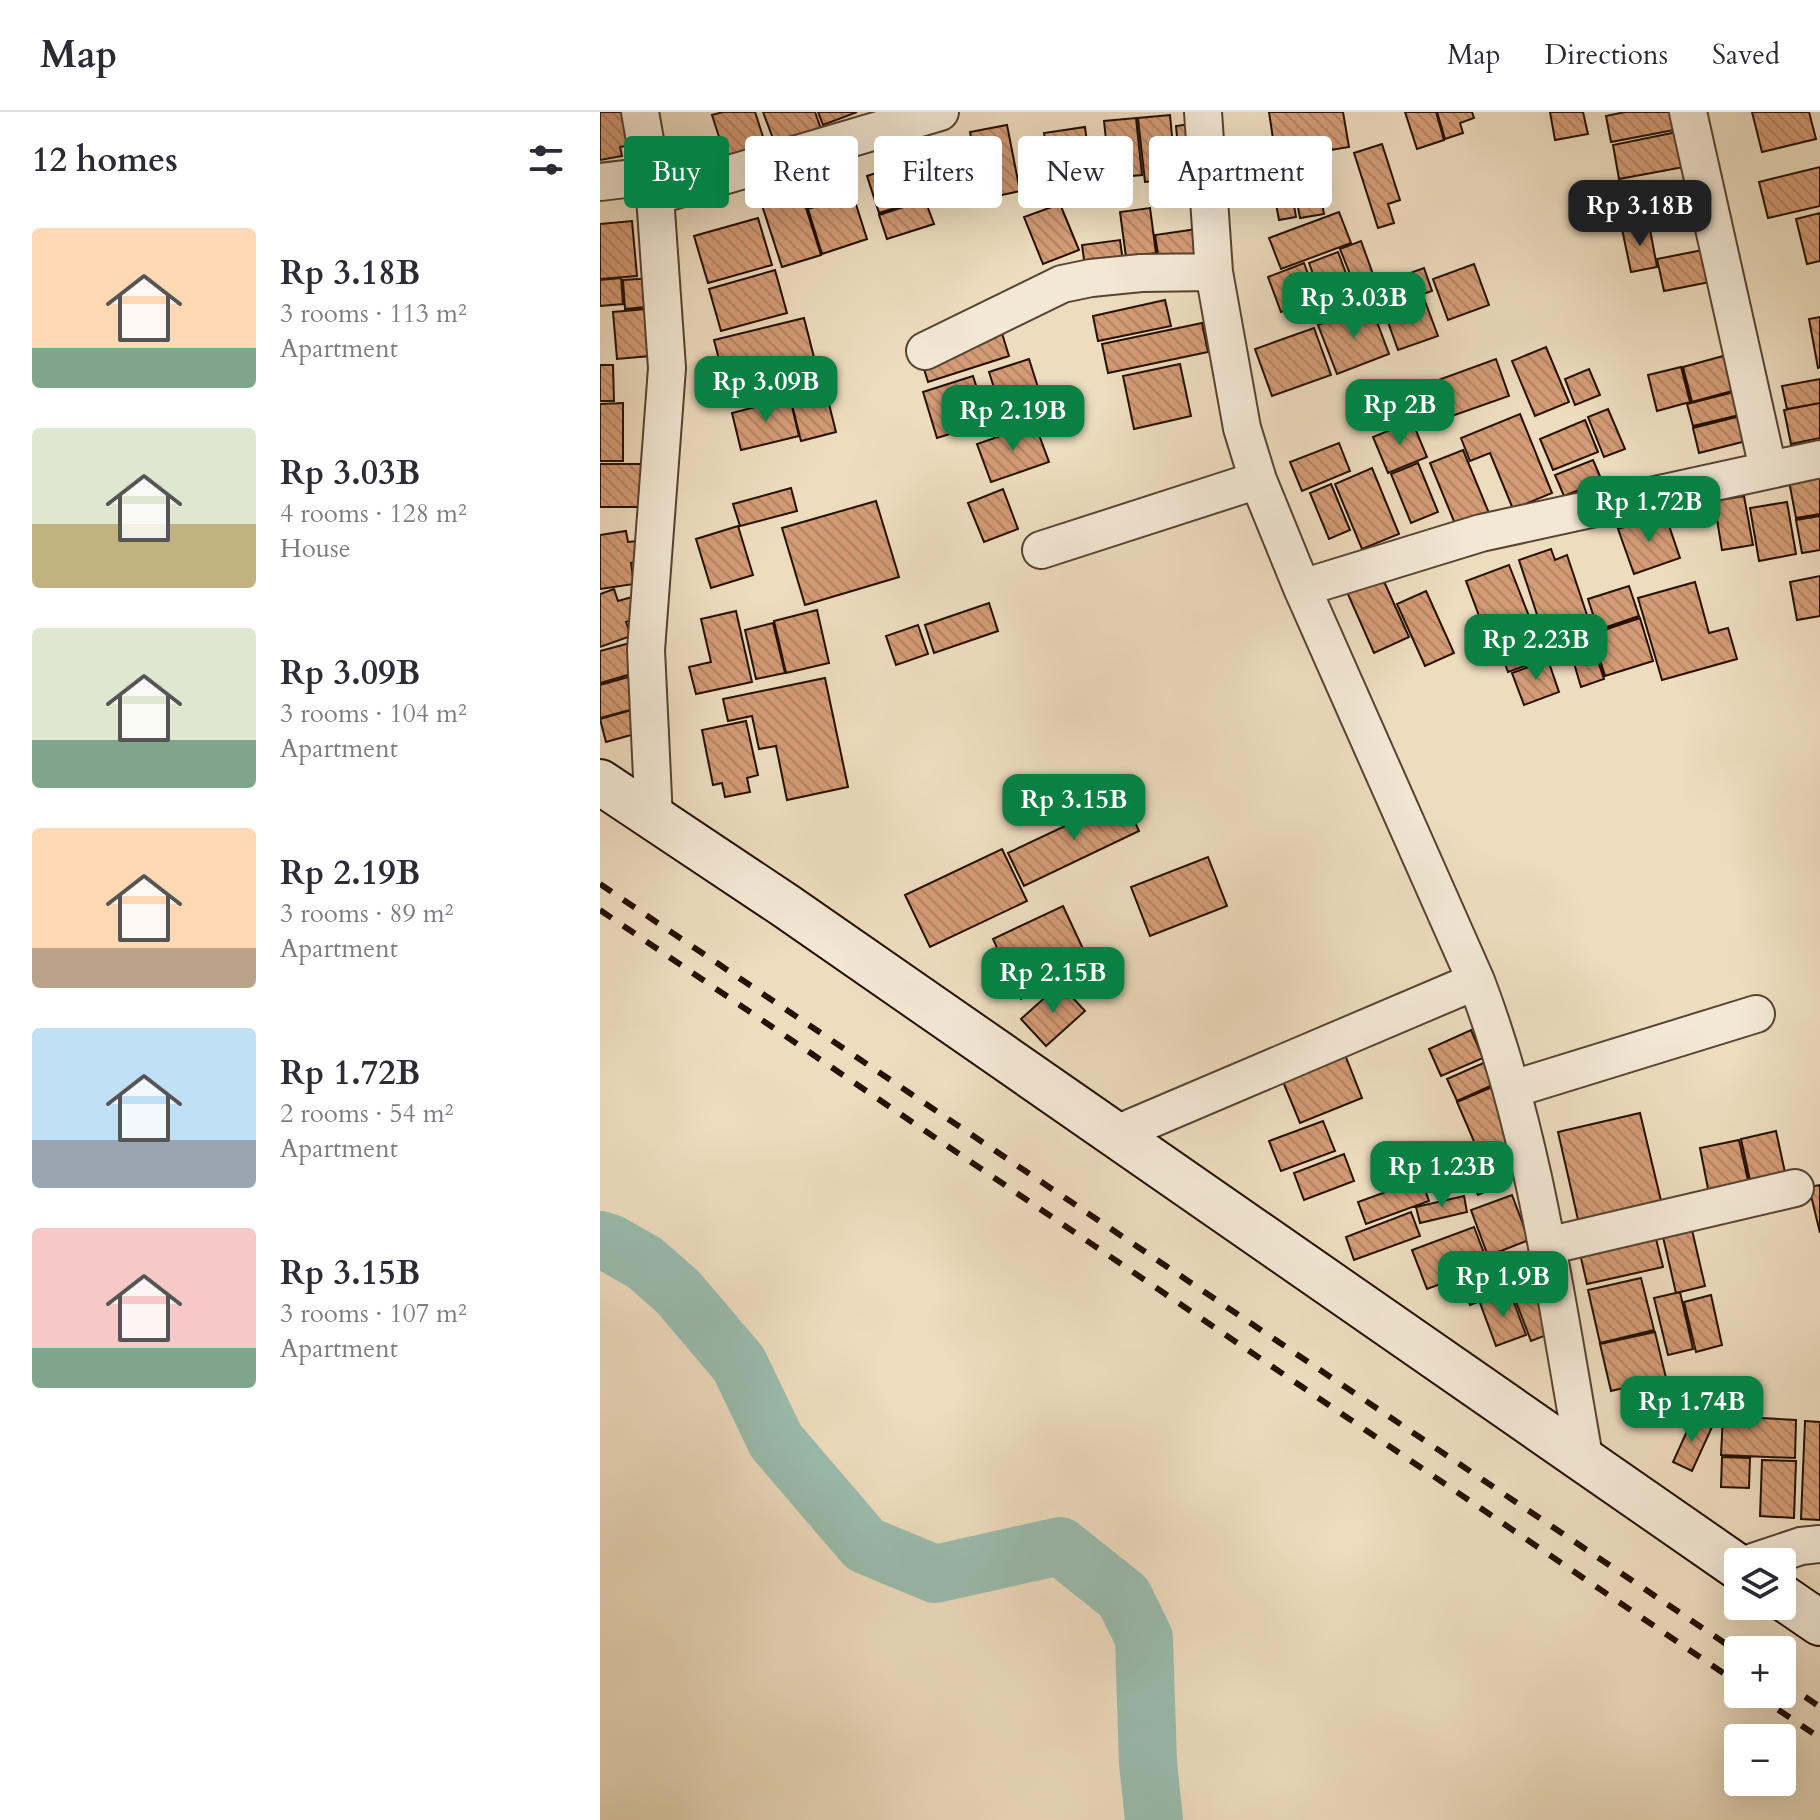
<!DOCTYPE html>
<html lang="en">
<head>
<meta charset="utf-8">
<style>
	:root { --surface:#fff; --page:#f7f7f7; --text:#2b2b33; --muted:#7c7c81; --line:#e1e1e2; --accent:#0b8043 }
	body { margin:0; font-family:Cardo,serif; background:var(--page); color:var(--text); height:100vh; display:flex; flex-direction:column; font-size:30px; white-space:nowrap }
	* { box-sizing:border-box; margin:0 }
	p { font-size:26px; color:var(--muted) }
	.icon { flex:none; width:44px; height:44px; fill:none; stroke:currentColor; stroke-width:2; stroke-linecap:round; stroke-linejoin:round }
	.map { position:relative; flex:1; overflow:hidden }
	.sheet { display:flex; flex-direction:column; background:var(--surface); width:600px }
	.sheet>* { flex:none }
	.top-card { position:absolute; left:24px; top:24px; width:760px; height:72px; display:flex; gap:16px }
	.controls { position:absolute; left:1124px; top:1436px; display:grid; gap:16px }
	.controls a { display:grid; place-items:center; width:72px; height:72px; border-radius:8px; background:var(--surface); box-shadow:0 8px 32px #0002; font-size:40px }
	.price { position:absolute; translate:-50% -68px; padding:0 18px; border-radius:16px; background:var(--accent); color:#fff; font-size:26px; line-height:52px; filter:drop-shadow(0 2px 4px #0008) }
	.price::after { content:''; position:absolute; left:50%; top:48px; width:24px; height:18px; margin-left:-12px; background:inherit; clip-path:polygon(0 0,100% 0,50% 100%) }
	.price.on { background:#222; color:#fff }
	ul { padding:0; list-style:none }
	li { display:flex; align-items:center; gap:24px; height:200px; padding:0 32px }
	li span { display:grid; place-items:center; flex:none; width:224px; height:160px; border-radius:8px; color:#555 }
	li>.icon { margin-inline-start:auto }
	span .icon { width:96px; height:96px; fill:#fffc; stroke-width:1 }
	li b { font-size:34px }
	h2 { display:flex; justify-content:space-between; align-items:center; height:96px; padding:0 32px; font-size:34px }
	.chip { padding:0 28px; border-radius:8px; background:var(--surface); box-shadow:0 8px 32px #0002; font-size:28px; line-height:72px }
	.chip.on { background:var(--accent); color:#fff }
	header { display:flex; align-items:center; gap:48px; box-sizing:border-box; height:112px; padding:0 40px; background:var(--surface); border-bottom:2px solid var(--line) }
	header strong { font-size:38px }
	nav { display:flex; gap:44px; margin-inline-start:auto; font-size:28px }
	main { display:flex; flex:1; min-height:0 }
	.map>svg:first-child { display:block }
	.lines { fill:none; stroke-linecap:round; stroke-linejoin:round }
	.river { stroke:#9abcae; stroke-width:58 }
	.building { fill:url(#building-back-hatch); stroke:#251002; stroke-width:2 }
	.street-casing { stroke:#574331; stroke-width:40 }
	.secondary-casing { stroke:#251002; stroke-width:48 }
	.street { stroke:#f3e8d5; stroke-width:36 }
	.secondary { stroke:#f3e8d5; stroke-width:44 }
	.rail { stroke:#251002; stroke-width:6; stroke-dasharray:14 14; stroke-linecap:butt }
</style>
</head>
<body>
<header>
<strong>Map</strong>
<nav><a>Map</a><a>Directions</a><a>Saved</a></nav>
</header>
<main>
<section class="sheet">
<h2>12 homes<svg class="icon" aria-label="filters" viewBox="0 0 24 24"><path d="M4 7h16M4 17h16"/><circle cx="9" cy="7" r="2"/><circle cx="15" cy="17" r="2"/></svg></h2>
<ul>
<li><span style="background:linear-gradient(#ffd9b3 75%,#7fa58c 0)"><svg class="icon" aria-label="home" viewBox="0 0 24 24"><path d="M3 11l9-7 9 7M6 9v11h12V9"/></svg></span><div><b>Rp 3.18B</b><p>3 rooms · 113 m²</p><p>Apartment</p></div></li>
<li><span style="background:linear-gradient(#dfe7d0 60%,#c2b280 0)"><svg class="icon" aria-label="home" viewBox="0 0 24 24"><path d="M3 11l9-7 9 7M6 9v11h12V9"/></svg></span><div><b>Rp 3.03B</b><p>4 rooms · 128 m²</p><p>House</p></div></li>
<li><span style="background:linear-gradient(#dfe7d0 70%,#7fa58c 0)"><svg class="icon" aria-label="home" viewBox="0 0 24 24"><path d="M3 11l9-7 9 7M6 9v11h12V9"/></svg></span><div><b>Rp 3.09B</b><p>3 rooms · 104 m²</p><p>Apartment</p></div></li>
<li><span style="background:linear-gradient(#ffd9b3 75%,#b9a48a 0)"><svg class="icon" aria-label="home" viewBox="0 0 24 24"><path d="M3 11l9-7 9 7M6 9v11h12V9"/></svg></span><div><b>Rp 2.19B</b><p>3 rooms · 89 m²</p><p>Apartment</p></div></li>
<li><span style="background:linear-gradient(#bfe0f5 70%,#9aa5b1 0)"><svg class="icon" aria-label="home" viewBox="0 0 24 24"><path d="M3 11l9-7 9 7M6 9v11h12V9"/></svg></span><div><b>Rp 1.72B</b><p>2 rooms · 54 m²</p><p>Apartment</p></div></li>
<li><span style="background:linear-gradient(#f6c9c9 75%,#7fa58c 0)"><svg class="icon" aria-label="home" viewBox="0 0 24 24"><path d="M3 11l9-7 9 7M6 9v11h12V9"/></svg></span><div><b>Rp 3.15B</b><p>3 rooms · 107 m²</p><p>Apartment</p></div></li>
</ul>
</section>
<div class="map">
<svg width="1220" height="1708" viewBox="0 0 1220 1708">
	<defs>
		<pattern id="building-back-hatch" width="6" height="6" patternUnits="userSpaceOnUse" patternTransform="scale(2)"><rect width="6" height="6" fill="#d39b76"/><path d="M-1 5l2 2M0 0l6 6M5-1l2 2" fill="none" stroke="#b58464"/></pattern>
	</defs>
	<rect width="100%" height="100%" fill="#eddcbe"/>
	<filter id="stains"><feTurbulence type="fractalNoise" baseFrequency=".0025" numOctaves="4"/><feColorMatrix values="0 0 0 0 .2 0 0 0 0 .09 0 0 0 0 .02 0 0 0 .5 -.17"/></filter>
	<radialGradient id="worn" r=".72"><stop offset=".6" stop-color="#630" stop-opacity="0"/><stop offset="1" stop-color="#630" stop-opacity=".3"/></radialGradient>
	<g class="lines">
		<path class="river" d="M 0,1128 L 10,1131 L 45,1151 L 78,1180 L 139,1252 L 176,1329 L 265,1433 L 335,1462 L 460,1434 L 524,1485 L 544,1526 L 548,1651 L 554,1708"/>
	</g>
	<path class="building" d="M 0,0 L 32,0 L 38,32 L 20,35 L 22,44 L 0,48 Z
		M 123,0 L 155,0 L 167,37 L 127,50 L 112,3 Z
		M 163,0 L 215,0 L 222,20 L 177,37 Z
		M 218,0 L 257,0 L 223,13 Z
		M 669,0 L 743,0 L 749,35 L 676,47 Z
		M 805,0 L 836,0 L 844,28 L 817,37 Z
		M 837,0 L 872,0 L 874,6 L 860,11 L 863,21 L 845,27 Z
		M 950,0 L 983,0 L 988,22 L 955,28 Z
		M 1025,0 L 1070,0 L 1074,18 L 1011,30 L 1006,4 Z
		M 1152,0 L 1209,0 L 1216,27 L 1162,40 Z
		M 570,3 L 576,67 L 545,70 L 538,6 Z
		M 536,6 L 542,63 L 510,66 L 504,9 Z
		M 597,11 L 603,64 L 581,66 L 576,14 Z
		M 407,13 L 420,79 L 383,87 L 370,20 Z
		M 485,15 L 490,53 L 450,60 L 444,21 Z
		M 1077,20 L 1084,55 L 1019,67 L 1013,33 Z
		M 782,32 L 800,88 L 788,92 L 794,111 L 778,116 L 754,41 Z
		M 723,41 L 726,62 L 717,64 L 724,102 L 700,106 L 689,47 Z
		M 320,47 L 331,85 L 279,101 L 267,64 Z
		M 686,47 L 696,105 L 679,108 L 672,70 L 648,74 L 644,54 Z
		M 1220,55 L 1220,94 L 1168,106 L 1159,70 Z
		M 198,71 L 221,143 L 182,155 L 159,84 Z
		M 253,83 L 267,127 L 222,142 L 208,97 Z
		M 325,88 L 334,112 L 287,127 L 279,103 Z
		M 460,92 L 479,138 L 443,152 L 424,105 Z
		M 550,96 L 556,141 L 526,145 L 520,100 Z
		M 739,100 L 751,131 L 681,157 L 669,126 Z
		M 1220,101 L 1220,149 L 1207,152 L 1196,107 Z
		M 158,106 L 172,153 L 108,171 L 94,124 Z
		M 32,109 L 37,164 L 0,167 L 0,112 Z
		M 1049,112 L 1057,155 L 1031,160 L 1022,117 Z
		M 604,116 L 608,149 L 560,155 L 555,123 Z
		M 520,128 L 524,157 L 486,162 L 482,133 Z
		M 761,129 L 774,165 L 754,172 L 740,137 Z
		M 1108,137 L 1115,169 L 1064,179 L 1057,147 Z
		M 738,140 L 751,175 L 722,186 L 709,151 Z
		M 704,151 L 717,187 L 681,200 L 668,165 Z
		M 874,152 L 889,193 L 848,208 L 833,167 Z
		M 824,156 L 832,179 L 793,193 L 785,170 Z
		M 175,158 L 187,201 L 121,219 L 109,177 Z
		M 21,166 L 23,192 L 0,194 L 0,168 Z
		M 53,166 L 56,194 L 25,197 L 23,168 Z
		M 823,184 L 838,224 L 798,238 L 784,199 Z
		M 565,188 L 571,214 L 498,229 L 493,204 Z
		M 771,194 L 789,242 L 737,262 L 718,213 Z
		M 46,197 L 50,244 L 17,247 L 13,200 Z
		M 1220,205 L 1220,255 L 1218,256 L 1209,207 Z
		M 204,206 L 217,257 L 127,279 L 114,228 Z
		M 602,211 L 608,240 L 508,261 L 502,232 Z
		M 714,216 L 731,263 L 672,284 L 655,237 Z
		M 401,218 L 409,244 L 328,270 L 320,244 Z
		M 946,235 L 969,290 L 935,304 L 912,249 Z
		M 1134,241 L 1143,276 L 1092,290 L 1083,255 Z
		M 429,247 L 443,291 L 403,304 L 389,260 Z
		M 896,247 L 909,284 L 832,311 L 819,275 Z
		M 580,252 L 591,304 L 534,317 L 523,264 Z
		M 0,253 L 13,253 L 14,289 L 0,289 Z
		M 1081,255 L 1090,290 L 1057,299 L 1048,263 Z
		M 989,257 L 1000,283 L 975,293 L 965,267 Z
		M 373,264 L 388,310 L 337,326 L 323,280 Z
		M 1220,267 L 1220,291 L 1187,297 L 1182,274 Z
		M 223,268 L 236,320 L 201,329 L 188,277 Z
		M 1142,278 L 1148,301 L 1093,314 L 1087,292 Z
		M 190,286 L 199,324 L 141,338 L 132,301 Z
		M 23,291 L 23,349 L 0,349 L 0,292 Z
		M 1220,291 L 1220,326 L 1191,332 L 1184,298 Z
		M 1008,297 L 1025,337 L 1004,345 L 988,305 Z
		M 920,302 L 952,381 L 913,397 L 890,341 L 870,349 L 861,326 Z
		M 1148,302 L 1154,327 L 1099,341 L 1093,316 Z
		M 985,308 L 998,340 L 953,358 L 940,327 Z
		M 812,309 L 827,345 L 788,361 L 773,325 Z
		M 435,312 L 449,350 L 391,370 L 377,332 Z
		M 739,331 L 750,359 L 702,379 L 690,350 Z
		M 863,338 L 891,406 L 858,419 L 830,351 Z
		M 993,348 L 1002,369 L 964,384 L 955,363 Z
		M 818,351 L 838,400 L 811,411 L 791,362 Z
		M 0,352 L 53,352 L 53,395 L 0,395 Z
		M 772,356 L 799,422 L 762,437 L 735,372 Z
		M 1220,364 L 1220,402 L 1196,406 L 1189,369 Z
		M 731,372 L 750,418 L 729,427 L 710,381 Z
		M 191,376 L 197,399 L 140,414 L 133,392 Z
		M 403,377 L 418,417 L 384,430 L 368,391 Z
		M 1144,384 L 1153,433 L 1122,438 L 1114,389 Z
		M 276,389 L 299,465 L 205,493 L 182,416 Z
		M 1187,390 L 1196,442 L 1159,449 L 1150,396 Z
		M 1065,402 L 1080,446 L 1034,462 L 1018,417 Z
		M 1220,404 L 1220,438 L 1202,441 L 1196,408 Z
		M 138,414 L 153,463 L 111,476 L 96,427 Z
		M 26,419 L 28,430 L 37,429 L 41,450 L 31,451 L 34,472 L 0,477 L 0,423 Z
		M 951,437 L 955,448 L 967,443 L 990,512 L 964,520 L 967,530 L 948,536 L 919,448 Z
		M 909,453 L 934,517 L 890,533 L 866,469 Z
		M 1220,464 L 1220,504 L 1197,508 L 1190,470 Z
		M 782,465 L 809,525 L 774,541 L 747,480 Z
		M 1095,470 L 1109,521 L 1128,516 L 1137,547 L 1062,568 L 1038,486 Z
		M 1029,474 L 1039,504 L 998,518 L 988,487 Z
		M 14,477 L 18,489 L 32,485 L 39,505 L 26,510 L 31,524 L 0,535 L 0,482 Z
		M 826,479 L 854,541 L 825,554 L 797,492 Z
		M 389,491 L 398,519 L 334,541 L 325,513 Z
		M 217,498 L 229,551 L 186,561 L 174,509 Z
		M 136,499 L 152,570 L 96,582 L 89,555 L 111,550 L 101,507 Z
		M 1040,506 L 1053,549 L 1005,564 L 992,522 Z
		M 173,511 L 185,561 L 156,567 L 145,518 Z
		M 318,513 L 328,542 L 296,553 L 286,524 Z
		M 934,520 L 944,547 L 908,560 L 898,533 Z
		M 30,531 L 38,560 L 0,571 L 0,539 Z
		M 992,531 L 1004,567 L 981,575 L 970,538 Z
		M 948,548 L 959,580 L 924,593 L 912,561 Z
		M 39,562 L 48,593 L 0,606 L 0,573 Z
		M 225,566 L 248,675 L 187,688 L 176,634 L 159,637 L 152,604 L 128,609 L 123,587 Z
		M 42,595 L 49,618 L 6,630 L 0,607 Z
		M 146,609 L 158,663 L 147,666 L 150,680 L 125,685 L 122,671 L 113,673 L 102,618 Z
		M 524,686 L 539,719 L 424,774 L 408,741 Z
		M 402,737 L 427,789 L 330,835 L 305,783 Z
		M 608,745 L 627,794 L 550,824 L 531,775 Z
		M 463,794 L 491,854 L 421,887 L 393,827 Z
		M 460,872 L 485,899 L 446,934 L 421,907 Z
		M 871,918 L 883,946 L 841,964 L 829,937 Z
		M 742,935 L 762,986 L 700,1011 L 679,960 Z
		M 897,945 L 906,967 L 857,989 L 847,967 Z
		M 899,972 L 924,1030 L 882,1048 L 857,990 Z
		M 1040,1001 L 1062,1093 L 979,1112 L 958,1020 Z
		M 723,1009 L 735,1039 L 681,1059 L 669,1029 Z
		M 1176,1019 L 1186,1065 L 1151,1073 L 1141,1027 Z
		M 1139,1028 L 1149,1073 L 1109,1082 L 1100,1036 Z
		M 916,1034 L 928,1060 L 878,1083 L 866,1058 Z
		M 744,1042 L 754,1069 L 704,1088 L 694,1061 Z
		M 821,1067 L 829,1089 L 766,1112 L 758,1090 Z
		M 1220,1073 L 1220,1121 L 1209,1075 Z
		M 912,1083 L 929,1128 L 888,1144 L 871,1098 Z
		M 864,1084 L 867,1100 L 820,1111 L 816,1095 Z
		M 811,1100 L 820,1124 L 754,1148 L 746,1125 Z
		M 874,1115 L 889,1154 L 827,1177 L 812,1138 Z
		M 1053,1115 L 1063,1155 L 987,1172 L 978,1133 Z
		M 1092,1118 L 1105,1174 L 1076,1181 L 1063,1125 Z
		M 933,1140 L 943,1166 L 870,1193 L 860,1167 Z
		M 1041,1166 L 1054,1218 L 1000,1231 L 988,1178 Z
		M 938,1169 L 957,1219 L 931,1229 L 912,1179 Z
		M 910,1180 L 926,1223 L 896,1234 L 880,1191 Z
		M 1080,1180 L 1093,1237 L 1068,1243 L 1054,1186 Z
		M 1111,1183 L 1122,1233 L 1096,1240 L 1084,1190 Z
		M 1055,1220 L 1066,1266 L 1011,1279 L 1000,1232 Z
		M 1084,1273 L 1093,1301 L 1063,1311 L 1054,1282 Z
		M 1123,1304 L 1196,1308 L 1195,1346 L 1121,1343 Z
		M 1093,1306 L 1112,1315 L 1092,1359 L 1073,1350 Z
		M 1205,1309 L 1220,1310 L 1220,1408 L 1201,1407 Z
		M 1122,1345 L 1150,1346 L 1149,1376 L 1121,1375 Z
		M 1162,1348 L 1196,1349 L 1194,1406 L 1160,1404 Z"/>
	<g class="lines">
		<defs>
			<path id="street" d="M 40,0 L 55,84 L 67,256 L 46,538 L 54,707
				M 603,0 L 614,160 L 642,316 L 658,368 L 702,476 L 876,869 C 935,1024 956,1188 985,1350
				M 1088,0 L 1168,357
				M 0,70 L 51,64
				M 55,84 L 340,0
				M 325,239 L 462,172 L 491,166 L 541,161 L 614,160
				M 441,438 L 658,368
				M 702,476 L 881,421 L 1220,347
				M 913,977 L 1156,902
				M 514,1023 L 876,869
				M 947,1134 L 1195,1076
				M 1153,1450 L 1201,1434 L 1220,1432"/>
			<path id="secondary" d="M 0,670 L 186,794 L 1138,1455
				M 1182,1485 L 1220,1511"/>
		</defs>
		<use href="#street" class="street-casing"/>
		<use href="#secondary" class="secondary-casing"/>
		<use href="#street" class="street"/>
		<use href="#secondary" class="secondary"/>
		<path class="rail" d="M 0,772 L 1138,1540
			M 0,798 L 1138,1571
			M 1182,1569 L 1220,1595
			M 1155,1582 L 1220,1626"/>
	</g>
	<rect width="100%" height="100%" filter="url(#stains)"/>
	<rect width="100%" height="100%" fill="url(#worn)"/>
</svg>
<div class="controls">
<a><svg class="icon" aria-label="layers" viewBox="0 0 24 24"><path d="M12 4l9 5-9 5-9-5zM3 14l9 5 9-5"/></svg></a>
<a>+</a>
<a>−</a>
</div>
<b class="price on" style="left:1040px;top:136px">Rp 3.18B</b>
<b class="price" style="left:754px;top:228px">Rp 3.03B</b>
<b class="price" style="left:166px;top:312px">Rp 3.09B</b>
<b class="price" style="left:800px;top:335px">Rp 2B</b>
<b class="price" style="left:413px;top:341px">Rp 2.19B</b>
<b class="price" style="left:1049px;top:432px">Rp 1.72B</b>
<b class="price" style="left:936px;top:570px">Rp 2.23B</b>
<b class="price" style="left:474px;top:730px">Rp 3.15B</b>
<b class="price" style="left:453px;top:903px">Rp 2.15B</b>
<b class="price" style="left:842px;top:1097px">Rp 1.23B</b>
<b class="price" style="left:903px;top:1207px">Rp 1.9B</b>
<b class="price" style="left:1092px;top:1332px">Rp 1.74B</b>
<div class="top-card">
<a class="chip on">Buy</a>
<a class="chip">Rent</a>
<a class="chip">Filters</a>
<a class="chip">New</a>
<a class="chip">Apartment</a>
</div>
</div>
</main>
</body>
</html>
